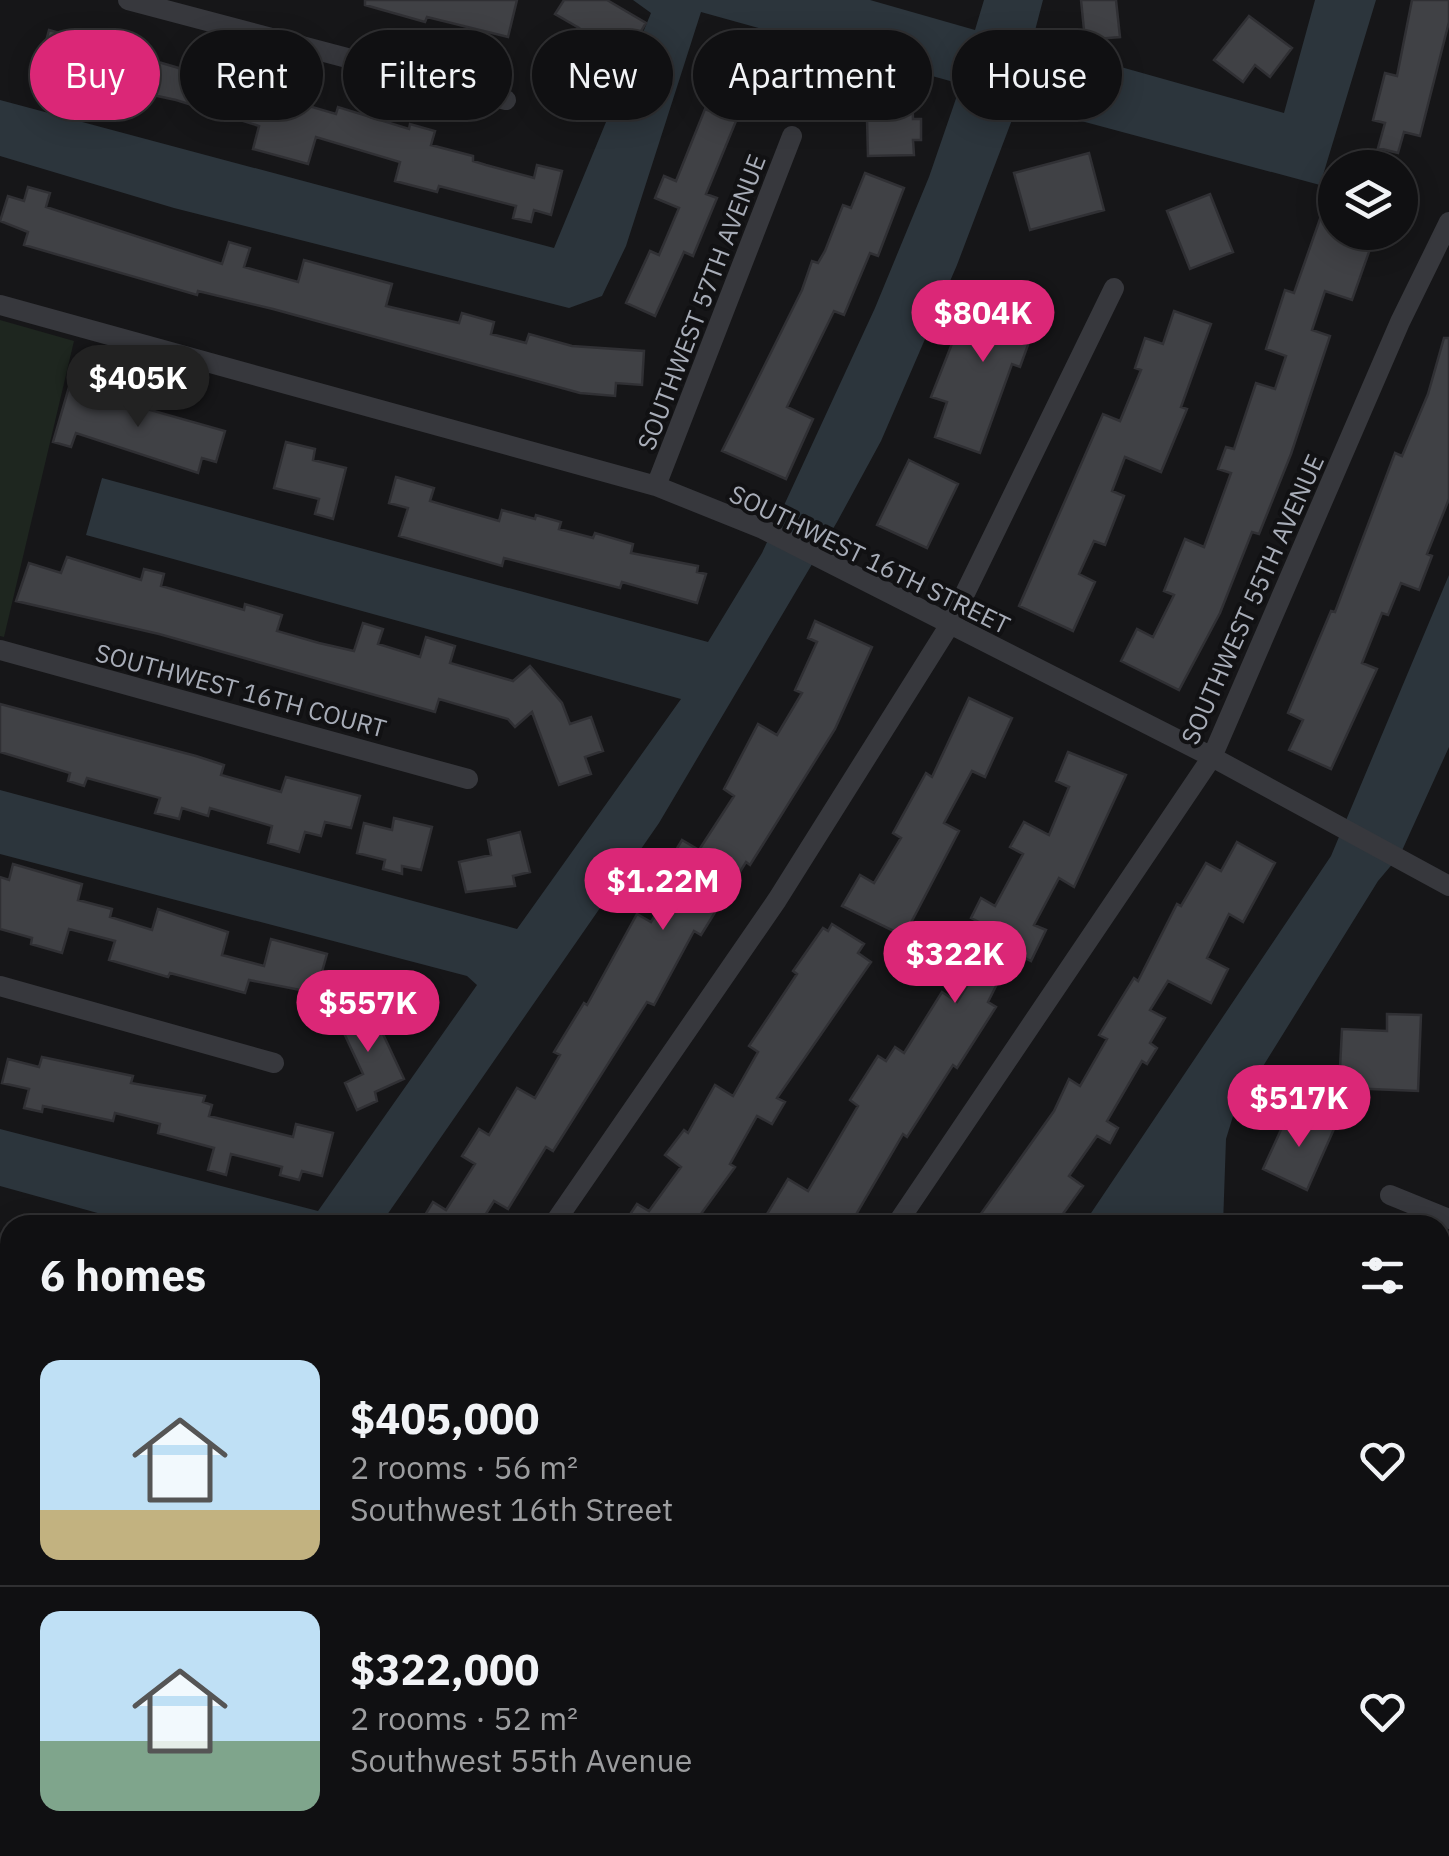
<!DOCTYPE html>
<html lang="en">
<head>
<meta charset="utf-8">
<style>
	:root { --surface:#101012; --page:#19191b; --text:#f1f3f6; --muted:#9c9d9f; --line:#303032; --accent:#db2777 }
	body { margin:0; font-family:"IBM Plex Sans",sans-serif; background:var(--page); color:var(--text); height:100vh; display:flex; flex-direction:column; font-size:38px; white-space:nowrap }
	* { box-sizing:border-box; margin:0 }
	p { font-size:32px; color:var(--muted) }
	.icon { flex:none; width:55px; height:55px; fill:none; stroke:currentColor; stroke-width:2; stroke-linecap:round; stroke-linejoin:round }
	.map { position:relative; flex:1; overflow:hidden }
	.side { position:absolute; left:0px; top:1215px; width:1450px; height:642px; display:flex; flex-direction:column; background:var(--surface); border-radius:30px 30px 0 0; box-shadow:0 5px 25px #0003,0 0 0 2px var(--line) }
	.side>* { flex:none }
	.banner { position:absolute; left:30px; top:30px; width:1390px; height:90px; display:flex; gap:20px }
	.fabs { position:absolute; left:1318px; top:150px; display:grid; gap:20px }
	.fabs a { display:grid; place-items:center; width:100px; height:100px; border-radius:50%; background:var(--surface); box-shadow:0 5px 25px #0003,0 0 0 2px var(--line); font-size:50px }
	.price { position:absolute; translate:-50% -85px; padding:0 22px; border-radius:35px; background:var(--accent); color:#fff; font-size:32px; line-height:65px; filter:drop-shadow(0 2px 5px #0008) }
	.price::after { content:''; position:absolute; left:50%; top:60px; width:30px; height:22px; margin-left:-15px; background:inherit; clip-path:polygon(0 0,100% 0,50% 100%) }
	.price.current { background:#222; color:#fff }
	ul { padding:0; list-style:none }
	li { display:flex; align-items:center; gap:30px; height:250px; padding:0 40px }
	li+li { border-top:2px solid var(--line) }
	li span { display:grid; place-items:center; flex:none; width:280px; height:200px; border-radius:20px; color:#555 }
	li>.icon { margin-inline-start:auto }
	span .icon { width:120px; height:120px; fill:#fffc; stroke-width:1 }
	li b { font-size:42px }
	h2 { display:flex; justify-content:space-between; align-items:center; height:120px; padding:0 40px; font-size:42px }
	.pill { padding:0 35px; border-radius:45px; background:var(--surface); box-shadow:0 5px 25px #0003,0 0 0 2px var(--line); font-size:35px; line-height:90px }
	.pill.current { background:var(--accent); color:#fff }
	.map>svg:first-child { display:block }
	.green { fill:#1e261f }
	.water { fill:#2c353c }
	.building { fill:#404145; stroke:#303034; stroke-width:2.5 }
	.lines { fill:none; stroke-linecap:round; stroke-linejoin:round }
	.street { stroke:#37383d; stroke-width:20 }
	.labels { text-anchor:middle; dominant-baseline:central; stroke-width:8; stroke-linejoin:round; paint-order:stroke }
	.street-label { font-size:25px; fill:#a8adb8; stroke:#111113 }
</style>
</head>
<body>
<div class="map">
<svg width="1449" height="1856" viewBox="0 0 1449 1856">
	<rect width="100%" height="100%" fill="#161618"/>
	<path class="green" d="M 0,320 L 74,341 L 4,637 L 0,636 Z"/>
	<path class="water" d="M 633,0 L 870,0 L 975,30 L 984,0 L 1043,0 L 1032,42 L 1284,113 L 1315,0 L 1376,0 L 1320,185 L 1018,104 L 957,265 L 881,441 L 837,522 L 659,823 L 380,1225 L 141,1225 L 0,1186 L 0,1129 L 318,1211 L 477,985 L 467,976 L 0,854 L 0,790 L 517,929 L 681,699 L 86,535 L 102,478 L 708,642 L 762,553 L 875,308 L 929,177 L 961,84 L 701,12 L 626,246 L 602,296 L 569,308 L 174,208 L 0,156 L 0,100 L 554,248 L 651,13 Z
		M 1449,575 L 1449,747 L 1400,855 L 1378,881 L 1234,1113 L 1226,1139 L 1223,1225 L 1083,1225 L 1331,856 Z
		M 0,1464 L 10,1467 L 10,1529 L 0,1526 Z
		M 10,1656 L 10,1758 L 0,1773 L 0,1670 Z
		M 652,1848 L 724,1848 L 718,1856 L 646,1856 Z"/>
	<path class="building" d="M 365,0 L 517,0 L 508,37 L 427,17 L 425,22 L 365,5 Z
		M 564,0 L 607,0 L 646,23 L 626,56 L 609,46 L 594,70 L 564,52 L 579,28 L 555,14 Z
		M 1081,0 L 1116,0 L 1120,37 L 1085,40 Z
		M 1412,0 L 1449,0 L 1449,22 L 1420,136 L 1404,132 L 1398,153 L 1378,148 L 1385,123 L 1373,120 L 1385,73 L 1397,76 Z
		M 1249,16 L 1292,48 L 1270,77 L 1255,65 L 1243,82 L 1214,60 Z
		M 49,30 L 336,114 L 338,107 L 409,129 L 410,124 L 435,131 L 431,145 L 473,156 L 473,161 L 486,165 L 534,178 L 537,165 L 562,171 L 551,215 L 534,210 L 531,222 L 513,218 L 516,206 L 439,186 L 437,192 L 395,181 L 400,162 L 316,137 L 308,164 L 253,149 L 259,126 L 176,100 L 148,94 L 145,103 L 121,96 L 123,89 L 39,67 Z
		M 752,42 L 754,54 L 775,51 L 780,77 L 748,82 L 750,96 L 721,101 L 714,61 L 731,58 L 729,46 Z
		M 883,89 L 912,89 L 913,119 L 921,119 L 921,140 L 913,140 L 914,155 L 868,156 L 867,119 L 883,118 Z
		M 705,109 L 736,121 L 706,194 L 717,198 L 693,256 L 684,252 L 655,316 L 626,303 L 650,251 L 659,255 L 679,208 L 655,198 L 664,176 L 676,181 Z
		M 1089,153 L 1104,210 L 1030,230 L 1014,173 Z
		M 865,173 L 904,188 L 878,256 L 870,253 L 844,315 L 834,311 L 787,407 L 813,419 L 786,479 L 722,451 L 802,290 L 812,261 L 818,263 L 825,251 L 843,205 L 851,208 Z
		M 28,187 L 50,193 L 46,207 L 222,264 L 229,242 L 250,248 L 244,267 L 298,282 L 304,260 L 392,284 L 386,306 L 459,323 L 462,313 L 494,322 L 491,334 L 526,343 L 529,334 L 572,346 L 644,351 L 642,385 L 616,383 L 615,396 L 580,393 L 273,309 L 198,291 L 197,295 L 24,245 L 28,232 L 0,221 L 8,196 L 24,201 Z
		M 1210,194 L 1233,252 L 1190,269 L 1167,211 Z
		M 1321,216 L 1335,221 L 1335,232 L 1376,232 L 1352,300 L 1325,291 L 1312,330 L 1330,336 L 1291,454 L 1259,534 L 1252,532 L 1220,613 L 1179,690 L 1121,661 L 1137,629 L 1153,637 L 1174,595 L 1164,591 L 1185,539 L 1204,547 L 1231,473 L 1218,469 L 1226,447 L 1234,449 L 1256,383 L 1275,389 L 1286,356 L 1266,349 L 1285,290 L 1294,293 Z
		M 998,284 L 1044,301 L 1020,367 L 1012,364 L 980,453 L 935,437 L 947,402 L 931,397 L 966,308 L 986,315 Z
		M 1174,311 L 1211,324 L 1181,407 L 1187,409 L 1161,472 L 1125,457 L 1112,491 L 1124,496 L 1105,545 L 1094,541 L 1079,574 L 1095,582 L 1073,631 L 1019,606 L 1103,414 L 1120,421 L 1141,370 L 1135,368 L 1145,338 L 1163,344 Z
		M 1444,338 L 1449,338 L 1449,499 L 1427,554 L 1432,556 L 1419,590 L 1401,583 L 1388,615 L 1382,613 L 1362,663 L 1377,669 L 1331,769 L 1289,750 L 1303,720 L 1288,713 L 1331,611 L 1335,612 L 1395,453 L 1402,456 L 1428,394 Z
		M 69,387 L 225,431 L 216,462 L 202,458 L 198,473 L 76,433 L 71,447 L 53,442 Z
		M 286,442 L 315,449 L 313,460 L 346,468 L 333,519 L 315,514 L 319,499 L 274,488 Z
		M 909,460 L 958,484 L 927,548 L 877,525 Z
		M 396,477 L 434,488 L 430,501 L 499,521 L 502,510 L 535,519 L 536,515 L 561,522 L 559,529 L 593,538 L 595,533 L 633,544 L 631,553 L 698,566 L 697,572 L 706,574 L 697,603 L 622,582 L 620,588 L 504,558 L 502,566 L 399,536 L 408,508 L 389,503 Z
		M 67,557 L 141,580 L 144,569 L 164,574 L 161,586 L 244,610 L 245,604 L 282,615 L 277,631 L 319,643 L 354,651 L 363,623 L 383,629 L 378,644 L 420,657 L 426,637 L 455,646 L 450,663 L 513,681 L 530,666 L 562,703 L 570,724 L 591,717 L 603,751 L 585,757 L 591,774 L 559,785 L 532,712 L 515,727 L 508,719 L 439,699 L 435,712 L 159,634 L 16,601 L 29,563 L 61,573 Z
		M 815,621 L 872,647 L 835,729 L 750,865 L 746,862 L 701,935 L 694,931 L 654,1005 L 647,1002 L 553,1151 L 546,1147 L 508,1209 L 494,1201 L 479,1225 L 419,1225 L 433,1202 L 446,1210 L 475,1164 L 462,1156 L 479,1129 L 489,1135 L 517,1088 L 535,1098 L 560,1055 L 554,1052 L 584,1003 L 587,1005 L 637,914 L 651,922 L 678,878 L 664,870 L 682,840 L 699,850 L 734,796 L 724,789 L 758,724 L 777,735 L 802,693 L 795,690 L 817,642 L 808,638 Z
		M 969,698 L 1012,718 L 985,777 L 972,771 L 944,823 L 959,831 L 904,936 L 842,906 L 860,875 L 874,883 L 901,838 L 893,833 L 926,773 L 932,777 Z
		M 0,704 L 196,756 L 224,765 L 221,775 L 281,792 L 286,777 L 360,796 L 351,828 L 325,822 L 321,836 L 305,832 L 299,852 L 268,843 L 272,826 L 210,808 L 208,816 L 182,808 L 179,819 L 155,813 L 160,798 L 87,778 L 84,786 L 68,781 L 70,773 L 0,752 Z
		M 1068,752 L 1126,775 L 1074,887 L 1059,878 L 1034,925 L 1046,930 L 1031,961 L 1013,952 L 988,1002 L 996,1007 L 957,1068 L 953,1065 L 907,1137 L 903,1134 L 850,1225 L 774,1225 L 764,1219 L 788,1179 L 808,1191 L 858,1106 L 850,1100 L 878,1056 L 886,1061 L 895,1047 L 904,1053 L 942,992 L 957,1002 L 976,972 L 962,965 L 983,924 L 971,918 L 981,898 L 995,906 L 1023,854 L 1010,847 L 1024,822 L 1049,835 L 1069,787 L 1056,781 Z
		M 394,818 L 432,827 L 421,870 L 402,866 L 402,874 L 383,869 L 385,860 L 357,853 L 364,823 L 392,830 Z
		M 520,832 L 530,872 L 513,876 L 515,886 L 466,892 L 459,862 L 491,855 L 488,840 Z
		M 1237,842 L 1275,863 L 1243,922 L 1229,914 L 1207,958 L 1228,969 L 1211,1003 L 1168,981 L 1150,1010 L 1165,1018 L 1150,1043 L 1157,1048 L 1147,1064 L 1142,1061 L 1107,1121 L 1118,1128 L 1110,1143 L 1097,1136 L 1069,1176 L 1083,1186 L 1055,1225 L 973,1225 L 1054,1111 L 1069,1079 L 1080,1086 L 1107,1039 L 1099,1035 L 1134,978 L 1138,981 L 1177,904 L 1181,906 L 1206,863 L 1221,871 Z
		M 13,864 L 82,884 L 78,900 L 112,909 L 110,917 L 152,930 L 158,909 L 228,932 L 222,955 L 264,966 L 271,939 L 327,954 L 316,993 L 249,980 L 245,993 L 170,973 L 168,977 L 109,960 L 115,941 L 69,929 L 62,953 L 31,944 L 32,938 L 0,929 L 0,877 L 9,880 Z
		M 832,924 L 864,944 L 858,953 L 871,962 L 777,1098 L 785,1102 L 772,1124 L 757,1116 L 730,1164 L 735,1167 L 693,1225 L 623,1225 L 637,1204 L 649,1211 L 681,1167 L 665,1155 L 684,1130 L 688,1133 L 715,1085 L 733,1096 L 758,1052 L 749,1046 L 797,974 L 793,971 L 823,928 L 828,931 Z
		M 368,1002 L 404,1079 L 375,1092 L 377,1101 L 357,1110 L 345,1083 L 363,1074 L 336,1016 Z
		M 1387,1014 L 1421,1015 L 1418,1091 L 1347,1088 L 1348,1068 L 1340,1068 L 1342,1029 L 1387,1031 Z
		M 42,1057 L 133,1076 L 131,1083 L 205,1096 L 203,1102 L 212,1105 L 209,1116 L 293,1137 L 296,1124 L 333,1133 L 322,1176 L 302,1171 L 299,1180 L 280,1175 L 282,1167 L 231,1154 L 226,1175 L 208,1170 L 214,1148 L 158,1133 L 160,1124 L 115,1113 L 113,1121 L 43,1106 L 42,1112 L 24,1108 L 29,1089 L 2,1083 L 8,1059 L 39,1067 Z
		M 1290,1110 L 1334,1129 L 1307,1190 L 1263,1169 Z"/>
	<g class="lines">
		<path class="street" d="M 128,0 L 506,100
			M 0,305 L 656,486 L 763,529 L 1212,757 L 1449,886
			M 656,486 L 792,136
			M 0,650 L 468,779
			M 0,986 L 274,1063
			M 1390,1195 L 1449,1219
			M 553,1225 L 777,900 L 949,626 L 1114,288
			M 896,1225 L 1212,757 L 1400,322 L 1449,222
			M 0,1329 L 10,1332
			M 1440,1471 L 1449,1460
			M 1440,1792 L 1449,1806
			M 945,1848 L 948,1856
			M 128,1856 L 133,1848
			M 476,1856 L 481,1848"/>
	</g>
	<g class="labels">
		<g class="street-label">
			<text transform="translate(701 302) rotate(-69)">SOUTHWEST 57TH AVENUE</text>
			<text transform="translate(870 559) rotate(26)">SOUTHWEST 16TH STREET</text>
			<text transform="translate(1252 599) rotate(-66)">SOUTHWEST 55TH AVENUE</text>
			<text transform="translate(241 690) rotate(15)">SOUTHWEST 16TH COURT</text>
		</g>
	</g>
</svg>
<div class="fabs">
<a><svg class="icon" aria-label="layers" viewBox="0 0 24 24"><path d="M12 4l9 5-9 5-9-5zM3 14l9 5 9-5"/></svg></a>
</div>
<b class="price" style="left:983px;top:365px">$804K</b>
<b class="price current" style="left:138px;top:430px">$405K</b>
<b class="price" style="left:663px;top:933px">$1.22M</b>
<b class="price" style="left:955px;top:1006px">$322K</b>
<b class="price" style="left:368px;top:1055px">$557K</b>
<b class="price" style="left:1299px;top:1150px">$517K</b>
<div class="banner">
<a class="pill current">Buy</a>
<a class="pill">Rent</a>
<a class="pill">Filters</a>
<a class="pill">New</a>
<a class="pill">Apartment</a>
<a class="pill">House</a>
</div>
<section class="side">
<h2>6 homes<svg class="icon" aria-label="filters" viewBox="0 0 24 24"><path d="M4 7h16M4 17h16"/><circle cx="9" cy="7" r="2"/><circle cx="15" cy="17" r="2"/></svg></h2>
<ul>
<li><span style="background:linear-gradient(#bfe0f5 75%,#c2b280 0)"><svg class="icon" aria-label="home" viewBox="0 0 24 24"><path d="M3 11l9-7 9 7M6 9v11h12V9"/></svg></span><div><b>$405,000</b><p>2 rooms · 56 m²</p><p>Southwest 16th Street</p></div><svg class="icon" aria-label="heart" viewBox="0 0 24 24"><path d="M12 20l-8-8c-3-5 5-10 8-4 3-6 11-1 8 4z"/></svg></li>
<li><span style="background:linear-gradient(#bfe0f5 65%,#7fa58c 0)"><svg class="icon" aria-label="home" viewBox="0 0 24 24"><path d="M3 11l9-7 9 7M6 9v11h12V9"/></svg></span><div><b>$322,000</b><p>2 rooms · 52 m²</p><p>Southwest 55th Avenue</p></div><svg class="icon" aria-label="heart" viewBox="0 0 24 24"><path d="M12 20l-8-8c-3-5 5-10 8-4 3-6 11-1 8 4z"/></svg></li>
</ul>
</section>
</div>
</body>
</html>
